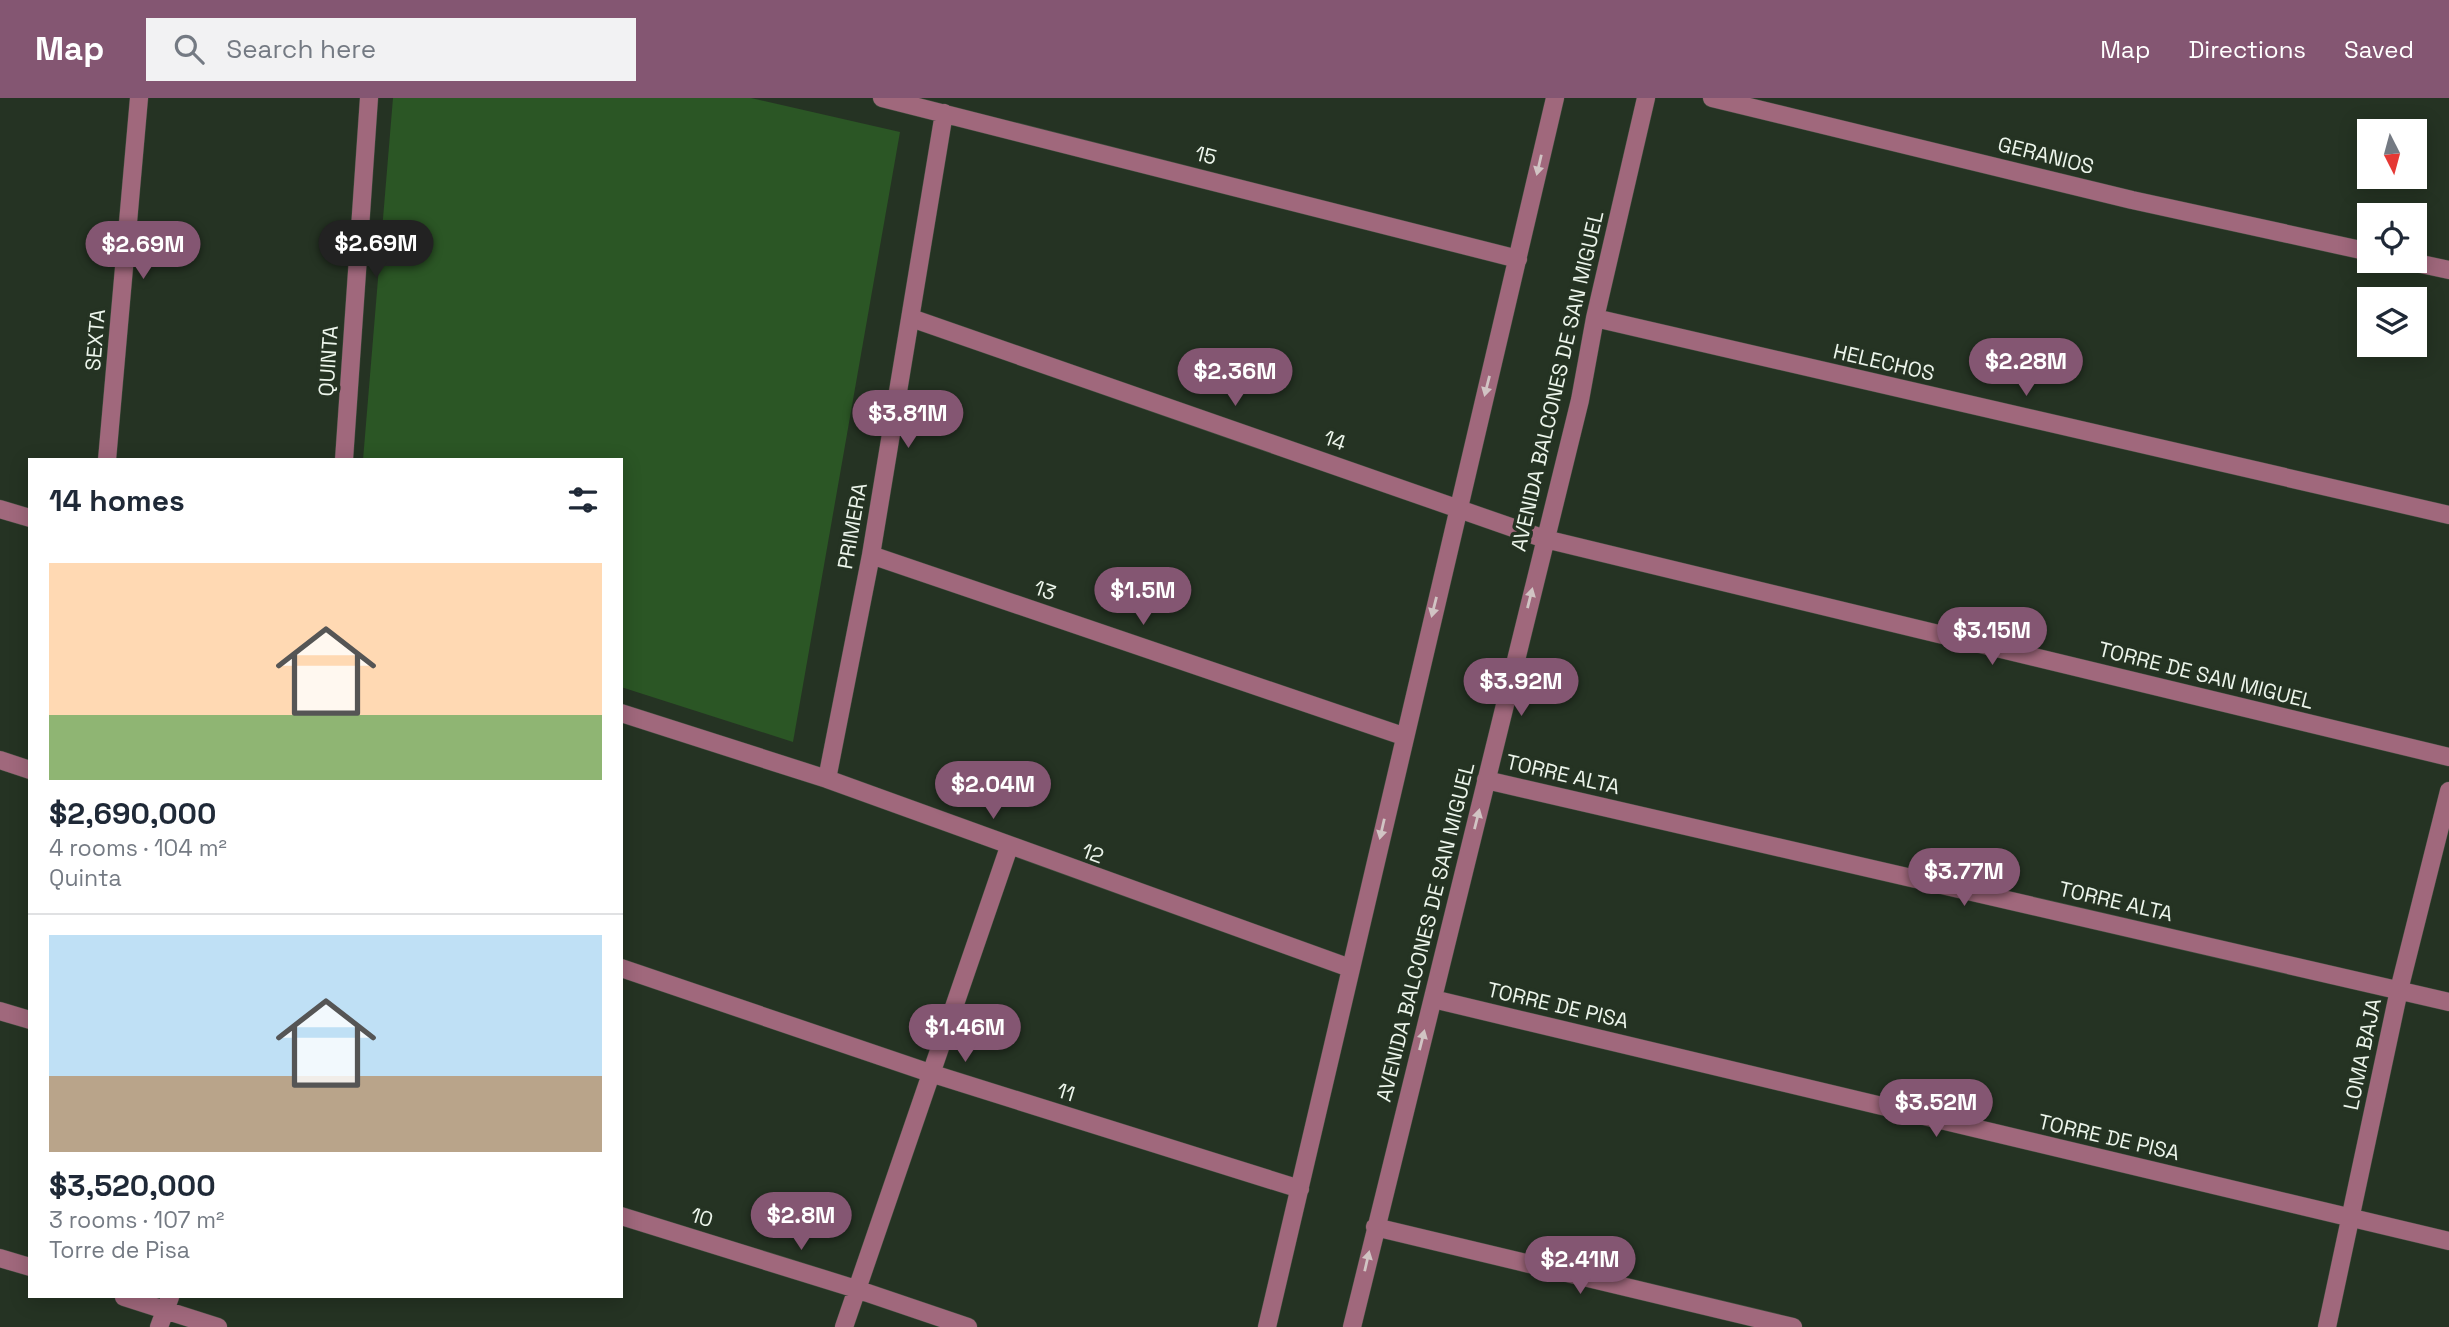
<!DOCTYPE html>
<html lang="en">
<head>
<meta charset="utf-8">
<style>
	:root { --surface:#fff; --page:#f2f2f3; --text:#1f2937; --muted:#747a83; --line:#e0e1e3; --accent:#845672 }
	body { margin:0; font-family:"Space Grotesk",sans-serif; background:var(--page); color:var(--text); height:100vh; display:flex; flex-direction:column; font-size:26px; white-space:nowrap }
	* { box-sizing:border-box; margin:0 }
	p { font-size:23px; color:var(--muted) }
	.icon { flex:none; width:38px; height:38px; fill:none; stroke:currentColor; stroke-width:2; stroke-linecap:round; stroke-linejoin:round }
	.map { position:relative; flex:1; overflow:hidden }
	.panel { position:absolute; left:28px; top:360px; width:595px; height:840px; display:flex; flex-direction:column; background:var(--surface); border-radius:0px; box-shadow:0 4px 18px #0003 }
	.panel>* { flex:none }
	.needle { width:46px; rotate:174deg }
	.tools { position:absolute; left:2357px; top:21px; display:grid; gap:14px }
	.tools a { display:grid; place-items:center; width:70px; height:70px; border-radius:0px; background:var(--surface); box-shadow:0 4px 18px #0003; font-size:35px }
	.price { position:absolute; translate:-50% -60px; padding:0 16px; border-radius:24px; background:var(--accent); color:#fff; font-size:23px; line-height:46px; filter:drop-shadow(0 2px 4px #0008) }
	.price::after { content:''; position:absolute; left:50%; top:42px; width:21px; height:16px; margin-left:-10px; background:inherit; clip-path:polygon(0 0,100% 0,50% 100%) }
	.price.active { background:#222; color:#fff }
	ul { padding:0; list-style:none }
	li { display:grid; align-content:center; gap:14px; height:371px; padding:0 21px }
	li+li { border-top:2px solid var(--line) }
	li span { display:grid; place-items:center; height:217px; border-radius:0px; color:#555 }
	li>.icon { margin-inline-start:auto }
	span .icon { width:126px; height:126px; fill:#fffc; stroke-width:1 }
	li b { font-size:30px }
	h2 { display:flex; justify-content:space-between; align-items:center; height:84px; padding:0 21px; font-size:30px }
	header { display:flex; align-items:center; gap:42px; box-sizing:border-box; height:98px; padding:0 35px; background:var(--accent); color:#fff }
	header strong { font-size:33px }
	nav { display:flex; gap:38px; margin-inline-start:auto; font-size:24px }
	.search { width:490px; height:63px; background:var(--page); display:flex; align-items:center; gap:18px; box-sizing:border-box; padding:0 24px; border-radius:0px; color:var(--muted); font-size:26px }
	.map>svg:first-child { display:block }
	.green { fill:#2b5625 }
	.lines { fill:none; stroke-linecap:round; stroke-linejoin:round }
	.minor-casing { stroke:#414e3f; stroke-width:19 }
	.minor { stroke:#a0687c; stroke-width:18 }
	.oneway { fill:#d1c4c4 }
	.labels { text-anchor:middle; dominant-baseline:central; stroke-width:7; stroke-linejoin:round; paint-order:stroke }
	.street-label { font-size:21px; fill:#ecf5eb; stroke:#253323 }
</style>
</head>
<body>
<header>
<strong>Map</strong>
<div class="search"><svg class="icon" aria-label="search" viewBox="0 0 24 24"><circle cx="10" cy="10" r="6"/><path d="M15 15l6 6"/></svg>Search here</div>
<nav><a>Map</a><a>Directions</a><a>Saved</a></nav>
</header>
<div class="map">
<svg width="2449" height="1229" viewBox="0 0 2449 1229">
	<rect width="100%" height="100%" fill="#253323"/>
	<path class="green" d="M 393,0 L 751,0 L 900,34 L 793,644 L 621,589 L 621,362 L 363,362 Z"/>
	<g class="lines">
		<defs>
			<path id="minor" d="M 882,0 L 1518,161
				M 1712,0 L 2132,102 L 2370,154
				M 2407,163 L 2449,172
				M 911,220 L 1545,441 L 2449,659
				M 1595,220 L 2449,417
				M 107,362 L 139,0
				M 344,362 L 369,0
				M 0,411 L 30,420
				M 871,457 L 1403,638
				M 621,615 L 827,681 L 1350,870
				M 0,662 L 30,672
				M 827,681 L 871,457 L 944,15
				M 1486,682 L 2449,904
				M 621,870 L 930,975 L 1300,1091
				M 1433,901 L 2449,1143
				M 0,913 L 30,922
				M 621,1118 L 856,1191 L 968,1229
				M 1375,1129 L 1793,1229
				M 0,1160 L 30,1169
				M 124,1199 L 218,1229
				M 159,1229 L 170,1199
				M 844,1229 L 1009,749
				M 1267,1229 L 1555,0
				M 1352,1229 L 1580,302 L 1595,220 L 1646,0
				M 2327,1229 L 2399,892 L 2449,693"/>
		</defs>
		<use href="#minor" class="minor-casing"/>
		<use href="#minor" class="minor"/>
	</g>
	<defs><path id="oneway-solid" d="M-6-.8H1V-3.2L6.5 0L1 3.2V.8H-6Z" transform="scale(1.75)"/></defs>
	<g class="oneway">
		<use href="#oneway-solid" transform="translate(1539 67) rotate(103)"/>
		<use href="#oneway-solid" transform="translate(1487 288) rotate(104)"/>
		<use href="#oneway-solid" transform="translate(1530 500) rotate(-76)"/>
		<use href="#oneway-solid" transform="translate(1434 509) rotate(104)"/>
		<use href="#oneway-solid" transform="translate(1477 721) rotate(-76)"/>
		<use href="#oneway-solid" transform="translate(1382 731) rotate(103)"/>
		<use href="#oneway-solid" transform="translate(1422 942) rotate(-76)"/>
		<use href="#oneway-solid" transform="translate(1367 1163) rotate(-77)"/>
	</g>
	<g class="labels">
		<g class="street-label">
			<text transform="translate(1206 57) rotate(14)">15</text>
			<text transform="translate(2046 57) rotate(14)">GERANIOS</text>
			<text transform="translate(95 242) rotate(-85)">SEXTA</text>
			<text transform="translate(328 263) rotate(-86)">QUINTA</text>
			<text transform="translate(1884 264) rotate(13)">HELECHOS</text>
			<text transform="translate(1557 283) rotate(-77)">AVENIDA BALCONES DE SAN MIGUEL</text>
			<text transform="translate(1335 342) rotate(19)">14</text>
			<text transform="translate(852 428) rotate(-80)">PRIMERA</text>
			<text transform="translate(1045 492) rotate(19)">13</text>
			<text transform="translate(2206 577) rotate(14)">TORRE DE SAN MIGUEL</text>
			<text transform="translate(1563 676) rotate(13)">TORRE ALTA</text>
			<text transform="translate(1093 755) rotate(20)">12</text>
			<text transform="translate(2116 803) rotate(13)">TORRE ALTA</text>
			<text transform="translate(1425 834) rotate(-76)">AVENIDA BALCONES DE SAN MIGUEL</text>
			<text transform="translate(1558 907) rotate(13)">TORRE DE PISA</text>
			<text transform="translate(2362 956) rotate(-78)">LOMA BAJA</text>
			<text transform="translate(1066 994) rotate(17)">11</text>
			<text transform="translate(2109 1039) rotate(13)">TORRE DE PISA</text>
			<text transform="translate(702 1119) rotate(17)">10</text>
		</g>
	</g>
</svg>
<div class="tools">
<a><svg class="needle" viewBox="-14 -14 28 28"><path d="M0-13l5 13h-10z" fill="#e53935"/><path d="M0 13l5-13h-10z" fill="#747a83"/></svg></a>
<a><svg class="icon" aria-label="locate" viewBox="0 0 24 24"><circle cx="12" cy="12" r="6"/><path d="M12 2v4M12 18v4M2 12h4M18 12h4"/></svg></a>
<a><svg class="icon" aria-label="layers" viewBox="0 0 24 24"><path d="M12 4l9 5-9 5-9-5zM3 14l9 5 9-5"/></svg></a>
</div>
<b class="price active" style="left:376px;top:182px">$2.69M</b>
<b class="price" style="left:143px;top:183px">$2.69M</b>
<b class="price" style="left:2026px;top:300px">$2.28M</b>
<b class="price" style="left:1235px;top:310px">$2.36M</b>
<b class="price" style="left:908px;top:352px">$3.81M</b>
<b class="price" style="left:1143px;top:529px">$1.5M</b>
<b class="price" style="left:1992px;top:569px">$3.15M</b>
<b class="price" style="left:1521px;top:620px">$3.92M</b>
<b class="price" style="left:993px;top:723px">$2.04M</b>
<b class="price" style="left:1964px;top:810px">$3.77M</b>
<b class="price" style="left:965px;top:966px">$1.46M</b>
<b class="price" style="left:1936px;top:1041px">$3.52M</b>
<b class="price" style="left:801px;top:1154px">$2.8M</b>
<b class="price" style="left:1580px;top:1198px">$2.41M</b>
<section class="panel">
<h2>14 homes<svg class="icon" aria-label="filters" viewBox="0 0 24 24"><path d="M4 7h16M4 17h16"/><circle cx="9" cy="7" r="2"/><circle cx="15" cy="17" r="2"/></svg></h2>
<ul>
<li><span style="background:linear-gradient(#ffd9b3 70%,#8fb573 0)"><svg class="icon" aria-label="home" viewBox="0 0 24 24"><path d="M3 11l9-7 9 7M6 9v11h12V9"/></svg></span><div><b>$2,690,000</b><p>4 rooms · 104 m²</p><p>Quinta</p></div></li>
<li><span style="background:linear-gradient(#bfe0f5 65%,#b9a48a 0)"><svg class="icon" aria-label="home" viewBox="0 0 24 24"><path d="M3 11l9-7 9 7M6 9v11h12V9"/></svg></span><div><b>$3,520,000</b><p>3 rooms · 107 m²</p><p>Torre de Pisa</p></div></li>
</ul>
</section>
</div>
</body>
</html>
